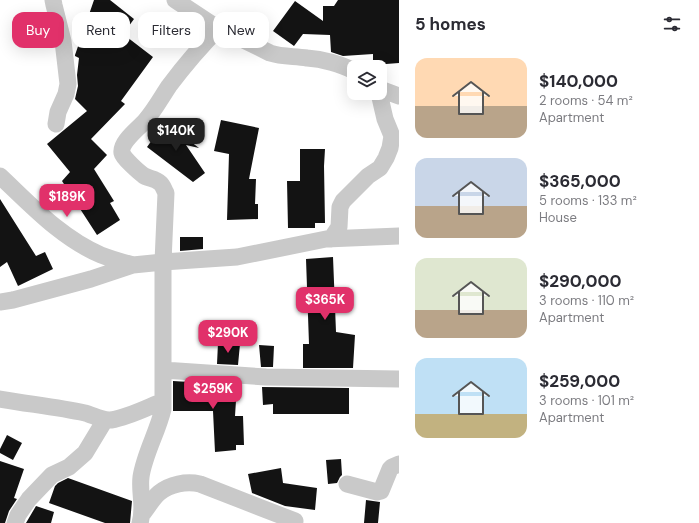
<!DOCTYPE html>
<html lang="en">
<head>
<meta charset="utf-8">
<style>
	:root { --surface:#fff; --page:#f7f7f7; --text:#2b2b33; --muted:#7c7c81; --accent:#e1316a }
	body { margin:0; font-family:"DM Sans",sans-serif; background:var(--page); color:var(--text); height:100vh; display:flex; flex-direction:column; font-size:15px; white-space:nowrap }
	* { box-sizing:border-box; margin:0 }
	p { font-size:13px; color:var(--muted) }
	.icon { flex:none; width:22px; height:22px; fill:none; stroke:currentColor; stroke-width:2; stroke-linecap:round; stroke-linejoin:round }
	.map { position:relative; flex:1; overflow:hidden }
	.sheet { display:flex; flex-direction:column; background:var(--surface); width:300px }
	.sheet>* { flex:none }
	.top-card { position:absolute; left:12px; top:12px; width:327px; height:36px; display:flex; gap:8px }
	.fabs { position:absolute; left:347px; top:60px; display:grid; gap:8px }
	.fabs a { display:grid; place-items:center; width:40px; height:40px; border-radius:8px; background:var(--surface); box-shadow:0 4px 16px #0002; font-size:20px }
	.price { position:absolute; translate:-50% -34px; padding:0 9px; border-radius:8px; background:var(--accent); color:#fff; font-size:13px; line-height:26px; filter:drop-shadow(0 1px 2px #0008) }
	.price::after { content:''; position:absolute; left:50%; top:24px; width:12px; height:9px; margin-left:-6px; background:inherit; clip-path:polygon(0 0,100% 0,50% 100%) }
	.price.active { background:#222; color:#fff }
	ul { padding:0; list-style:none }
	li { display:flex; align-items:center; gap:12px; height:100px; padding:0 16px }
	li span { display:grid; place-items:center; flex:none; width:112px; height:80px; border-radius:12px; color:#555 }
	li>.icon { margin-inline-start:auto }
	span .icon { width:48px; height:48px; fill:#fffc; stroke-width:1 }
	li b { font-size:17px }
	h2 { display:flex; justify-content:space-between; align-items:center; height:48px; padding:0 16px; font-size:17px }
	.pill { padding:0 14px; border-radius:12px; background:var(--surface); box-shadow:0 4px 16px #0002; font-size:14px; line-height:36px }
	.pill.active { background:var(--accent); color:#fff }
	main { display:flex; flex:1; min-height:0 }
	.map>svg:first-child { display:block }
	.building { fill:#131313 }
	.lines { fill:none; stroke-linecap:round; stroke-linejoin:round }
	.street { stroke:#c9c9c9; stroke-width:17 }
</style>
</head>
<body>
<main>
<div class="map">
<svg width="399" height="523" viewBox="0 0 399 523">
	<rect width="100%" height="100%" fill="#fff"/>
	<path class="building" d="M 94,0 L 110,0 L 134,19 L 123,34 L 153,57 L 121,101 L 125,104 L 91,139 L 107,155 L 94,169 L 114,201 L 110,203 L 120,220 L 97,235 L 62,181 L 70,172 L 47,144 L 87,111 L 75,99 L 78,86 L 77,75 L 79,58 L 75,56 L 75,55 Z
		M 338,0 L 399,0 L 399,63 L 373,65 L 373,54 L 343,56 L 331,52 L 330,35 L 303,34 L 294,46 L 273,31 L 295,1 L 323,21 L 323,6 L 334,6 Z
		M 221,120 L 259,128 L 249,179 L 256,179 L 255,204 L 258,204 L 258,219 L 227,220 L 229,154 L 214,151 Z
		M 165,122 L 199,148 L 186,145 L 205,173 L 193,182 L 147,147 Z
		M 300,149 L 325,149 L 324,166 L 325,223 L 315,223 L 315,228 L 288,228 L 287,181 L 300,181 Z
		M 0,199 L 36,256 L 45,252 L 53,269 L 18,286 L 7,262 L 0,267 Z
		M 180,237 L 203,237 L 203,249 L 180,251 Z
		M 333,257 L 336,332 L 355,335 L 353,368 L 303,368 L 303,344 L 309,344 L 306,259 Z
		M 218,343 L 240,344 L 238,365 L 217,364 Z
		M 259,345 L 274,346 L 273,367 L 261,367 Z
		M 173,381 L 237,385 L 235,416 L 243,416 L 244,445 L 236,445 L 236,450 L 215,452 L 213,411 L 173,411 Z
		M 262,387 L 349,388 L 349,414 L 273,414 L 273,404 L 263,405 Z
		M 7,435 L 22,443 L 13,460 L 0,453 L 0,449 Z
		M 341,459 L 342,475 L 340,477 L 337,483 L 328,484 L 326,460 Z
		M 0,461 L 24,469 L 14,498 L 17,499 L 9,511 L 5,523 L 0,523 Z
		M 281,468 L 283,483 L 317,488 L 315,510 L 285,506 L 252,493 L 248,474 Z
		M 68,478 L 132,501 L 130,523 L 105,523 L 49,503 L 55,486 L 58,483 Z
		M 366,500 L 380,502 L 378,523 L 364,523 Z
		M 36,506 L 54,512 L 51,523 L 26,523 Z"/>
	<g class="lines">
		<path class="street" d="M 53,0 L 54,5 L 63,41 L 68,84 L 66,94 L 58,112 L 56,124
			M 175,0 L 213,25 L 270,53 C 282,57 294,56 307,58 C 322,59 341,64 354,71
			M 380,89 L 399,96
			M 0,176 C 31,205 61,238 101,255 C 111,259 122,262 133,265
			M 331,239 L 339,227 L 340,207 L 343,201 L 368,176 L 380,168 L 386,158 L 390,148 L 392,136 L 385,119 L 379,93
			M 0,302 L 13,300 L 91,279 L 133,265 L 163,262 L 237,257 L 326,239 L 399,236
			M 163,370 L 266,377 L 399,379
			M 0,399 C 28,404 57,407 85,413 C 93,415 102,421 111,420 C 129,417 146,408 163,401
			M 347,484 L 377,492 L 381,491 L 390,469 L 392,467 L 399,464
			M 143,513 C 148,507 153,498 159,493 C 170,484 186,481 200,484 L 295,521
			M 15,523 L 18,515 L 29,499 L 52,475 L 69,467 L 85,453 L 105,420
			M 140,523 C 145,507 139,494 141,477 C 144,455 158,431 163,409 L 163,262 L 166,193 C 164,190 163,185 160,183 C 155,178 148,179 143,175 C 139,172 123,158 122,153 C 120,142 138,129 145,121 C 154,111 161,98 169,86 C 184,66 201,46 219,28"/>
	</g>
</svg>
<div class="fabs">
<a><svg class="icon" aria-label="layers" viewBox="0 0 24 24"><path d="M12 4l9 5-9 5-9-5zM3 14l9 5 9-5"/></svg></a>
</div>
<b class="price active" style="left:176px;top:152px">$140K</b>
<b class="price" style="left:67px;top:218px">$189K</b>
<b class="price" style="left:325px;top:321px">$365K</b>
<b class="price" style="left:228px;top:354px">$290K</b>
<b class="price" style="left:213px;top:410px">$259K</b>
<div class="top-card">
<a class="pill active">Buy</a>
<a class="pill">Rent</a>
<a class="pill">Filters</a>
<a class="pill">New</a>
</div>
</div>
<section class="sheet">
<h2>5 homes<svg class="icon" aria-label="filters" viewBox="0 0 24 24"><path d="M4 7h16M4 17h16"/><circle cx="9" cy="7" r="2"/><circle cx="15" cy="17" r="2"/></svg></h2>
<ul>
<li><span style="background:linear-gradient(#ffd9b3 60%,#b9a48a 0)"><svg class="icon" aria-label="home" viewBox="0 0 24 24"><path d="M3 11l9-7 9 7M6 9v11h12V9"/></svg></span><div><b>$140,000</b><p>2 rooms · 54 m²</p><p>Apartment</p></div></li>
<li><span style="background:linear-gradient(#c9d6e8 60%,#b9a48a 0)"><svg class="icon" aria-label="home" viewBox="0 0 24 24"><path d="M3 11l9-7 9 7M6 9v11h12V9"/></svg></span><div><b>$365,000</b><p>5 rooms · 133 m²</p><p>House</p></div></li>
<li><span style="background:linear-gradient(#dfe7d0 65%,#b9a48a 0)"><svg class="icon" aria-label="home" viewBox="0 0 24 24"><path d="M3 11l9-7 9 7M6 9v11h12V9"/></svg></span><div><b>$290,000</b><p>3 rooms · 110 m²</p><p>Apartment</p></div></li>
<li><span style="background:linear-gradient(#bfe0f5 70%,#c2b280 0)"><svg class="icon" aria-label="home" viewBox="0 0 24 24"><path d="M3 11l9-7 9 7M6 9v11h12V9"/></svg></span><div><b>$259,000</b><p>3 rooms · 101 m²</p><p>Apartment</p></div></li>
</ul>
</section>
</main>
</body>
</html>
